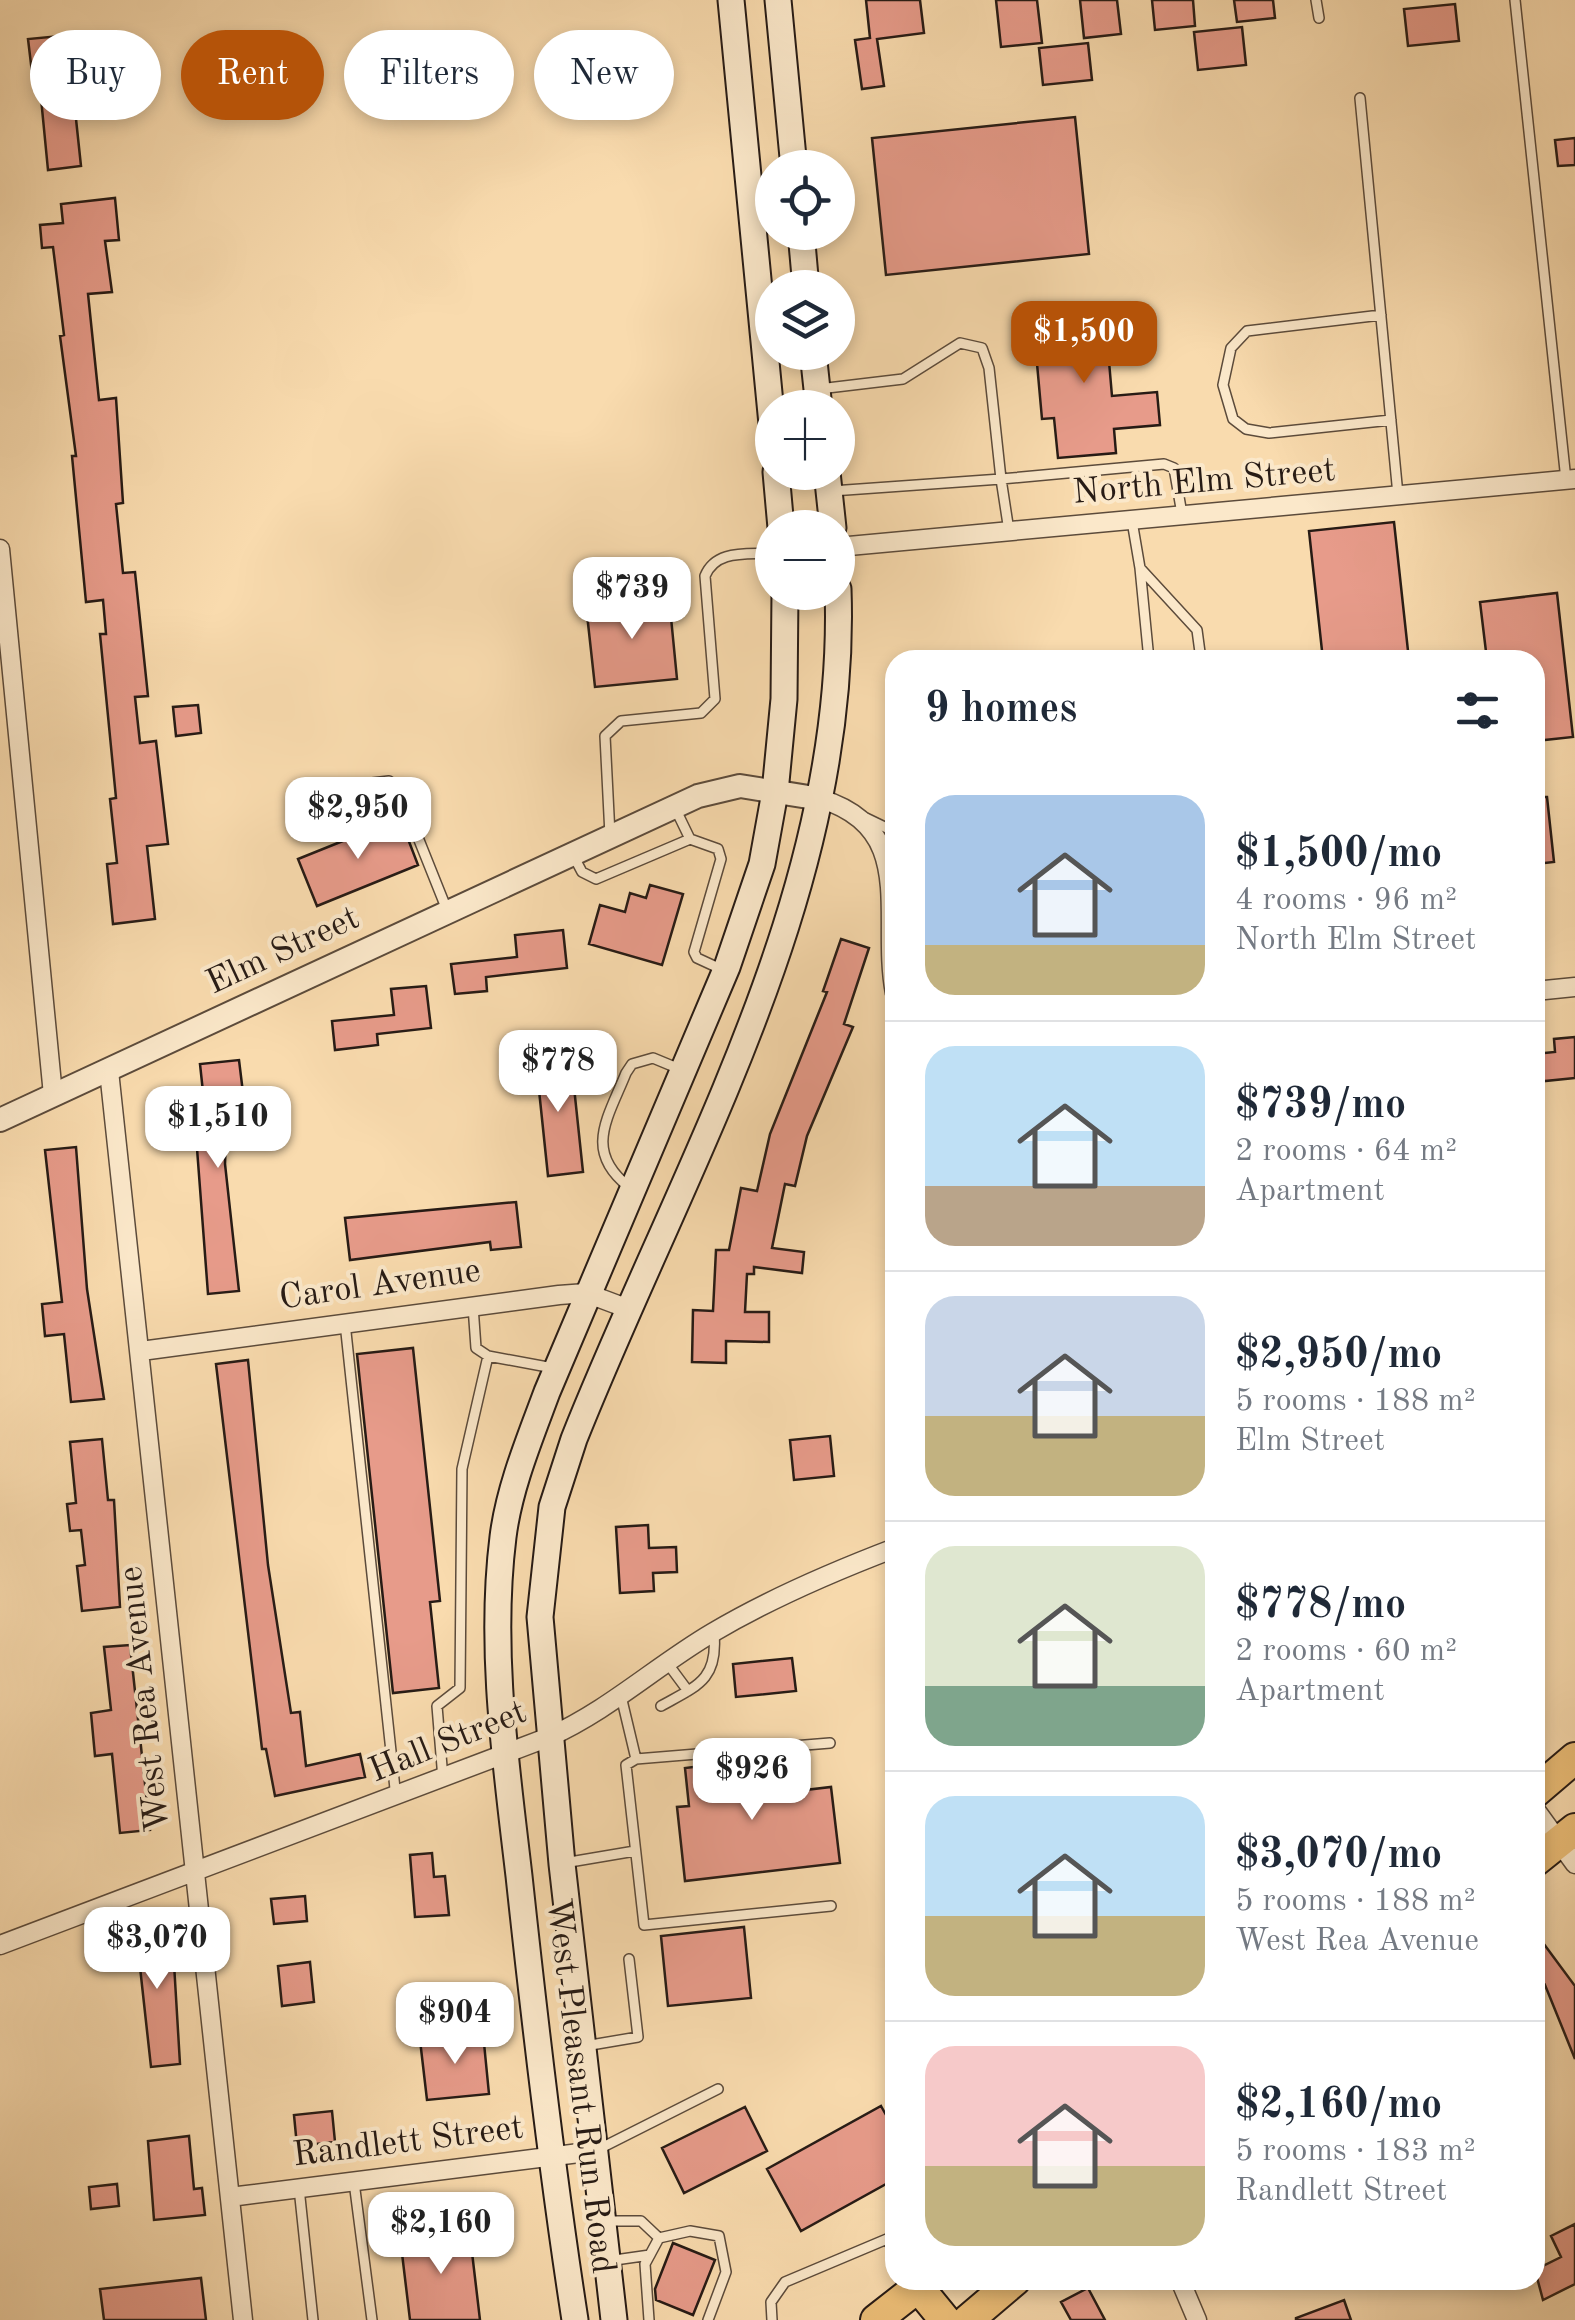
<!DOCTYPE html>
<html lang="en">
<head>
<meta charset="utf-8">
<style>
	:root { --surface:#fff; --page:#f6f6f7; --text:#1f2937; --muted:#747a83; --line:#e0e1e3; --accent:#b45309 }
	body { margin:0; font-family:"Old Standard TT",serif; background:var(--page); color:var(--text); height:100vh; display:flex; flex-direction:column; font-size:38px; white-space:nowrap }
	* { box-sizing:border-box; margin:0 }
	p { font-size:32px; color:var(--muted) }
	.icon { flex:none; width:55px; height:55px; fill:none; stroke:currentColor; stroke-width:2; stroke-linecap:round; stroke-linejoin:round }
	.map { position:relative; flex:1; overflow:hidden }
	.side { position:absolute; left:885px; top:650px; width:660px; height:1640px; display:flex; flex-direction:column; background:var(--surface); border-radius:30px; box-shadow:0 5px 15px #0003 }
	.side>* { flex:none }
	.hud { position:absolute; left:30px; top:30px; width:705px; height:90px; display:flex; gap:20px }
	.tools { position:absolute; left:755px; top:150px; display:grid; gap:20px }
	.tools a { display:grid; place-items:center; width:100px; height:100px; border-radius:50%; background:var(--surface); box-shadow:0 5px 15px #0003; font-size:50px }
	.price { position:absolute; translate:-50% -85px; padding:0 22px; border-radius:20px; background:#fff; color:#222; font-size:32px; line-height:65px; filter:drop-shadow(0 2px 5px #0008) }
	.price::after { content:''; position:absolute; left:50%; top:60px; width:30px; height:22px; margin-left:-15px; background:inherit; clip-path:polygon(0 0,100% 0,50% 100%) }
	.price.active { background:var(--accent); color:#fff }
	ul { padding:0; list-style:none }
	li { display:flex; align-items:center; gap:30px; height:250px; padding:0 40px }
	li+li { border-top:2px solid var(--line) }
	li span { display:grid; place-items:center; flex:none; width:280px; height:200px; border-radius:30px; color:#555 }
	li>.icon { margin-inline-start:auto }
	span .icon { width:120px; height:120px; fill:#fffc; stroke-width:1 }
	li b { font-size:42px }
	h2 { display:flex; justify-content:space-between; align-items:center; height:120px; padding:0 40px; font-size:42px }
	.pill { padding:0 35px; border-radius:45px; background:var(--surface); box-shadow:0 5px 15px #0003; font-size:35px; line-height:90px }
	.pill.active { background:var(--accent); color:#fff }
	.map>svg:first-child { display:block }
	.building { fill:#e79b8a; stroke:#271b15; stroke-width:2.5 }
	.lines { fill:none; stroke-linecap:round; stroke-linejoin:round }
	.service-casing { stroke:#5c4b3b; stroke-width:12 }
	.minor-casing { stroke:#5c4b3b; stroke-width:21 }
	.tertiary-casing { stroke:#5c4b3b; stroke-width:26 }
	.secondary-casing { stroke:#271b15; stroke-width:29 }
	.primary-casing { stroke:#271b15; stroke-width:34 }
	.service { stroke:#fbe8ca; stroke-width:9 }
	.minor { stroke:#fbe8ca; stroke-width:18 }
	.tertiary { stroke:#fbe8ca; stroke-width:22 }
	.secondary { stroke:#fbe8ca; stroke-width:25 }
	.primary { stroke:#ecbe77; stroke-width:30 }
	.labels { text-anchor:middle; dominant-baseline:central; stroke-width:8; stroke-linejoin:round; paint-order:stroke }
	.street-label { font-size:35px; fill:#271b15; stroke:#fbe8ca }
</style>
</head>
<body>
<div class="map">
<svg width="1575" height="2320" viewBox="0 0 1575 2320">
	<rect width="100%" height="100%" fill="#f9dbae"/>
	<filter id="stains"><feTurbulence type="fractalNoise" baseFrequency=".002" numOctaves="4"/><feColorMatrix values="0 0 0 0 .2 0 0 0 0 .09 0 0 0 0 .02 0 0 0 .5 -.17"/></filter>
	<radialGradient id="worn" r=".72"><stop offset=".6" stop-color="#630" stop-opacity="0"/><stop offset="1" stop-color="#630" stop-opacity=".3"/></radialGradient>
	<path class="building" d="M 866,0 L 920,0 L 924,33 L 877,39 L 884,86 L 862,89 L 855,40 L 870,38 Z
		M 996,0 L 1037,0 L 1042,43 L 1001,47 Z
		M 1080,0 L 1117,0 L 1121,34 L 1084,38 Z
		M 1152,0 L 1193,0 L 1195,26 L 1155,30 Z
		M 1234,0 L 1273,0 L 1275,18 L 1237,22 Z
		M 1455,4 L 1459,41 L 1408,46 L 1404,9 Z
		M 1242,27 L 1246,65 L 1198,70 L 1194,32 Z
		M 70,35 L 71,50 L 90,48 L 93,69 L 71,72 L 81,166 L 48,170 L 40,88 L 34,89 L 28,39 Z
		M 1088,43 L 1092,80 L 1043,85 L 1039,48 Z
		M 1075,117 L 1089,254 L 886,275 L 872,138 Z
		M 1575,138 L 1575,165 L 1558,166 L 1555,140 Z
		M 115,198 L 119,240 L 105,241 L 112,292 L 88,294 L 99,400 L 116,398 L 123,503 L 116,504 L 123,573 L 135,572 L 148,696 L 135,697 L 140,743 L 156,741 L 168,844 L 147,846 L 155,919 L 113,924 L 107,864 L 117,863 L 110,799 L 116,798 L 100,634 L 106,634 L 103,600 L 86,602 L 72,456 L 76,456 L 60,336 L 64,335 L 53,247 L 42,248 L 40,225 L 63,223 L 61,204 Z
		M 1049,306 L 1051,320 L 1105,315 L 1112,396 L 1157,392 L 1160,425 L 1114,429 L 1116,453 L 1058,458 L 1054,418 L 1042,419 L 1032,308 Z
		M 1394,522 L 1409,660 L 1323,660 L 1309,531 Z
		M 1557,593 L 1573,737 L 1535,741 L 1535,660 L 1487,660 L 1480,602 Z
		M 669,597 L 677,679 L 595,687 L 586,605 Z
		M 198,705 L 201,733 L 176,736 L 173,707 Z
		M 1535,797 L 1547,797 L 1554,862 L 1535,864 Z
		M 400,818 L 418,865 L 317,906 L 298,859 Z
		M 650,885 L 683,894 L 662,965 L 589,944 L 600,905 L 625,912 L 630,893 L 646,898 Z
		M 563,930 L 567,968 L 486,977 L 487,991 L 455,994 L 451,964 L 517,957 L 515,935 Z
		M 841,939 L 869,948 L 844,1024 L 853,1027 L 807,1136 L 795,1186 L 785,1184 L 772,1248 L 804,1252 L 802,1273 L 754,1267 L 754,1274 L 747,1274 L 745,1312 L 769,1312 L 769,1342 L 726,1341 L 726,1363 L 692,1362 L 693,1310 L 713,1311 L 716,1250 L 729,1250 L 741,1188 L 757,1191 L 770,1134 L 827,992 L 823,991 Z
		M 426,986 L 431,1028 L 377,1034 L 378,1045 L 335,1050 L 332,1021 L 394,1015 L 391,989 Z
		M 1575,1037 L 1575,1078 L 1535,1082 L 1535,1054 L 1555,1052 L 1554,1039 Z
		M 563,1049 L 567,1088 L 574,1087 L 583,1172 L 548,1176 L 535,1052 Z
		M 239,1060 L 244,1101 L 235,1102 L 238,1134 L 226,1135 L 225,1164 L 239,1291 L 208,1294 L 195,1122 L 206,1120 L 200,1064 Z
		M 76,1147 L 87,1289 L 104,1399 L 71,1402 L 64,1334 L 45,1336 L 42,1304 L 62,1302 L 45,1150 Z
		M 516,1202 L 521,1247 L 491,1250 L 490,1242 L 350,1260 L 345,1218 Z
		M 413,1348 L 440,1601 L 430,1602 L 439,1688 L 393,1693 L 357,1354 Z
		M 248,1360 L 268,1565 L 291,1713 L 300,1712 L 306,1766 L 360,1754 L 365,1777 L 275,1796 L 266,1749 L 262,1749 L 216,1364 Z
		M 830,1436 L 834,1476 L 794,1480 L 790,1440 Z
		M 102,1439 L 108,1500 L 114,1500 L 120,1607 L 82,1611 L 77,1566 L 85,1565 L 81,1530 L 70,1531 L 67,1504 L 76,1503 L 70,1442 Z
		M 648,1525 L 649,1548 L 676,1547 L 677,1572 L 653,1573 L 654,1591 L 620,1593 L 616,1527 Z
		M 130,1645 L 150,1830 L 120,1833 L 112,1754 L 95,1756 L 91,1713 L 111,1710 L 104,1647 Z
		M 792,1658 L 796,1691 L 736,1697 L 733,1664 Z
		M 767,1758 L 771,1794 L 831,1787 L 840,1863 L 685,1881 L 677,1807 L 689,1806 L 685,1768 Z
		M 432,1853 L 434,1877 L 445,1876 L 449,1915 L 415,1917 L 410,1855 Z
		M 305,1896 L 307,1921 L 274,1924 L 271,1899 Z
		M 744,1927 L 751,1998 L 668,2006 L 661,1936 Z
		M 172,1930 L 180,2064 L 151,2067 L 139,1958 L 121,1960 L 118,1936 Z
		M 1535,1932 L 1575,1986 L 1575,2059 L 1545,1985 L 1535,1993 Z
		M 310,1962 L 314,2002 L 282,2006 L 278,1966 Z
		M 483,2033 L 489,2094 L 427,2100 L 420,2040 Z
		M 881,2106 L 895,2131 L 895,2179 L 801,2231 L 767,2169 Z
		M 745,2107 L 767,2151 L 684,2193 L 662,2148 Z
		M 332,2111 L 335,2142 L 297,2146 L 294,2115 Z
		M 189,2136 L 194,2189 L 202,2188 L 205,2215 L 154,2220 L 148,2141 Z
		M 117,2184 L 119,2206 L 91,2209 L 89,2187 Z
		M 1575,2224 L 1575,2284 L 1543,2300 L 1535,2270 L 1561,2257 L 1551,2236 Z
		M 469,2227 L 480,2320 L 410,2320 L 401,2245 L 417,2243 L 416,2234 Z
		M 673,2243 L 715,2260 L 693,2315 L 656,2300 L 655,2289 Z
		M 201,2278 L 206,2320 L 104,2320 L 100,2289 Z
		M 1088,2288 L 1105,2320 L 1071,2320 L 1061,2302 Z
		M 1344,2300 L 1351,2320 L 1296,2320 L 1296,2318 Z"/>
	<g class="lines">
		<defs>
			<path id="service" d="M 1316,0 L 1319,18
				M 1515,0 L 1566,480
				M 1360,98 L 1398,495
				M 1381,315 L 1247,331 L 1231,348 L 1223,385 L 1233,419 L 1246,429 L 1269,433 L 1391,420
				M 819,389 L 903,379 L 960,343 L 982,348 L 989,368 L 1001,479 L 1164,464 L 1174,468 L 1182,514
				M 832,491 L 1001,479 L 1009,531
				M 1132,521 L 1140,568 L 1197,630 L 1201,660
				M 1140,568 L 1149,660
				M 325,804 L 372,783 L 389,781 L 399,790 L 447,910
				M 676,810 L 690,839
				M 866,818 L 895,832
				M 610,835 L 605,736 L 621,721 L 701,713 L 715,699 L 705,576 C 716,549 747,555 772,553
				M 573,855 L 582,872 L 596,879 L 690,839 L 718,849 L 721,859 L 694,952 L 697,958 L 723,970
				M 629,1187 C 583,1151 608,1118 626,1073 L 632,1064 L 653,1058 L 682,1070
				M 473,1306 L 476,1348 L 488,1356 L 553,1368
				M 345,1323 L 396,1798
				M 668,1664 L 688,1691
				M 621,1696 L 636,1759
				M 661,1706 C 697,1686 718,1680 714,1634
				M 830,1743 L 636,1759 L 626,1765 L 644,1925 L 831,1906
				M 443,1779 L 437,1706 L 460,1688 L 462,1469 L 488,1356
				M 564,1863 L 635,1851
				M 585,2046 L 638,2037 L 629,1959
				M 597,2150 L 718,2089
				M 354,2182 L 372,2320
				M 299,2188 L 313,2320
				M 604,2221 L 641,2221 L 659,2238 L 645,2264 L 649,2320
				M 659,2238 L 690,2231 L 719,2236 L 726,2272 L 708,2320
				M 608,2261 L 650,2255
				M 772,2320 L 771,2302 L 785,2282 L 887,2239 L 895,2252"/>
			<path id="minor" d="M 838,547 L 1575,479
				M 0,549 L 53,1095
				M 821,799 C 919,829 880,917 895,993
				M 1535,991 L 1575,987
				M 109,1071 L 243,2320
				M 141,1351 L 559,1295 L 586,1293 L 626,1308
				M 1535,1809 L 1575,1864
				M 0,1945 L 549,1737 C 609,1710 656,1666 712,1633 C 771,1598 832,1572 895,1548
				M 230,2197 L 595,2151
				M 1180,2280 L 1197,2320"/>
			<path id="tertiary" d="M 0,1120 L 698,796 L 740,786 L 821,799"/>
			<path id="secondary" d="M 731,0 L 772,424
				M 778,0 L 794,168
				M 801,232 L 806,288
				M 813,352 L 819,408
				M 776,472 L 781,528
				M 827,472 L 833,528
				M 575,2320 C 552,2172 535,2025 519,1876 C 506,1764 489,1649 503,1537 C 509,1488 530,1438 547,1392 L 727,967 L 762,864 L 775,792 L 784,699 L 785,592
				M 614,2320 L 562,1864 L 540,1617 L 552,1507 L 574,1439 C 683,1165 849,893 838,589"/>
			<path id="primary" d="M 1535,1792 L 1575,1758
				M 1535,1861 L 1575,1829
				M 918,2287 L 945,2320
				M 876,2320 L 927,2280
				M 968,2320 L 1015,2280"/>
		</defs>
		<use href="#service" class="service-casing"/>
		<use href="#minor" class="minor-casing"/>
		<use href="#tertiary" class="tertiary-casing"/>
		<use href="#secondary" class="secondary-casing"/>
		<use href="#primary" class="primary-casing"/>
		<use href="#service" class="service"/>
		<use href="#minor" class="minor"/>
		<use href="#tertiary" class="tertiary"/>
		<use href="#secondary" class="secondary"/>
		<use href="#primary" class="primary"/>
	</g>
	<g class="labels">
		<g class="street-label">
			<text transform="translate(1204 482) rotate(-5)">North Elm Street</text>
			<text transform="translate(283 951) rotate(-25)">Elm Street</text>
			<text transform="translate(380 1285) rotate(-8)">Carol Avenue</text>
			<text transform="translate(145 1699) rotate(-96)">West Rea Avenue</text>
			<text transform="translate(448 1742) rotate(-22)">Hall Street</text>
			<text transform="translate(580 2086) rotate(83)">West Pleasant Run Road</text>
			<text transform="translate(408 2142) rotate(-7)">Randlett Street</text>
		</g>
	</g>
	<rect width="100%" height="100%" filter="url(#stains)"/>
	<rect width="100%" height="100%" fill="url(#worn)"/>
</svg>
<div class="tools">
<a><svg class="icon" aria-label="locate" viewBox="0 0 24 24"><circle cx="12" cy="12" r="6"/><path d="M12 2v4M12 18v4M2 12h4M18 12h4"/></svg></a>
<a><svg class="icon" aria-label="layers" viewBox="0 0 24 24"><path d="M12 4l9 5-9 5-9-5zM3 14l9 5 9-5"/></svg></a>
<a>+</a>
<a>−</a>
</div>
<b class="price active" style="left:1084px;top:386px">$1,500</b>
<b class="price" style="left:632px;top:642px">$739</b>
<b class="price" style="left:358px;top:862px">$2,950</b>
<b class="price" style="left:558px;top:1115px">$778</b>
<b class="price" style="left:218px;top:1171px">$1,510</b>
<b class="price" style="left:752px;top:1823px">$926</b>
<b class="price" style="left:157px;top:1992px">$3,070</b>
<b class="price" style="left:455px;top:2067px">$904</b>
<b class="price" style="left:441px;top:2277px">$2,160</b>
<div class="hud">
<a class="pill">Buy</a>
<a class="pill active">Rent</a>
<a class="pill">Filters</a>
<a class="pill">New</a>
</div>
<section class="side">
<h2>9 homes<svg class="icon" aria-label="filters" viewBox="0 0 24 24"><path d="M4 7h16M4 17h16"/><circle cx="9" cy="7" r="2"/><circle cx="15" cy="17" r="2"/></svg></h2>
<ul>
<li><span style="background:linear-gradient(#a9c7e8 75%,#c2b280 0)"><svg class="icon" aria-label="home" viewBox="0 0 24 24"><path d="M3 11l9-7 9 7M6 9v11h12V9"/></svg></span><div><b>$1,500/mo</b><p>4 rooms · 96 m²</p><p>North Elm Street</p></div></li>
<li><span style="background:linear-gradient(#bfe0f5 70%,#b9a48a 0)"><svg class="icon" aria-label="home" viewBox="0 0 24 24"><path d="M3 11l9-7 9 7M6 9v11h12V9"/></svg></span><div><b>$739/mo</b><p>2 rooms · 64 m²</p><p>Apartment</p></div></li>
<li><span style="background:linear-gradient(#c9d6e8 60%,#c2b280 0)"><svg class="icon" aria-label="home" viewBox="0 0 24 24"><path d="M3 11l9-7 9 7M6 9v11h12V9"/></svg></span><div><b>$2,950/mo</b><p>5 rooms · 188 m²</p><p>Elm Street</p></div></li>
<li><span style="background:linear-gradient(#dfe7d0 70%,#7fa58c 0)"><svg class="icon" aria-label="home" viewBox="0 0 24 24"><path d="M3 11l9-7 9 7M6 9v11h12V9"/></svg></span><div><b>$778/mo</b><p>2 rooms · 60 m²</p><p>Apartment</p></div></li>
<li><span style="background:linear-gradient(#bfe0f5 60%,#c2b280 0)"><svg class="icon" aria-label="home" viewBox="0 0 24 24"><path d="M3 11l9-7 9 7M6 9v11h12V9"/></svg></span><div><b>$3,070/mo</b><p>5 rooms · 188 m²</p><p>West Rea Avenue</p></div></li>
<li><span style="background:linear-gradient(#f6c9c9 60%,#c2b280 0)"><svg class="icon" aria-label="home" viewBox="0 0 24 24"><path d="M3 11l9-7 9 7M6 9v11h12V9"/></svg></span><div><b>$2,160/mo</b><p>5 rooms · 183 m²</p><p>Randlett Street</p></div></li>
</ul>
</section>
</div>
</body>
</html>
